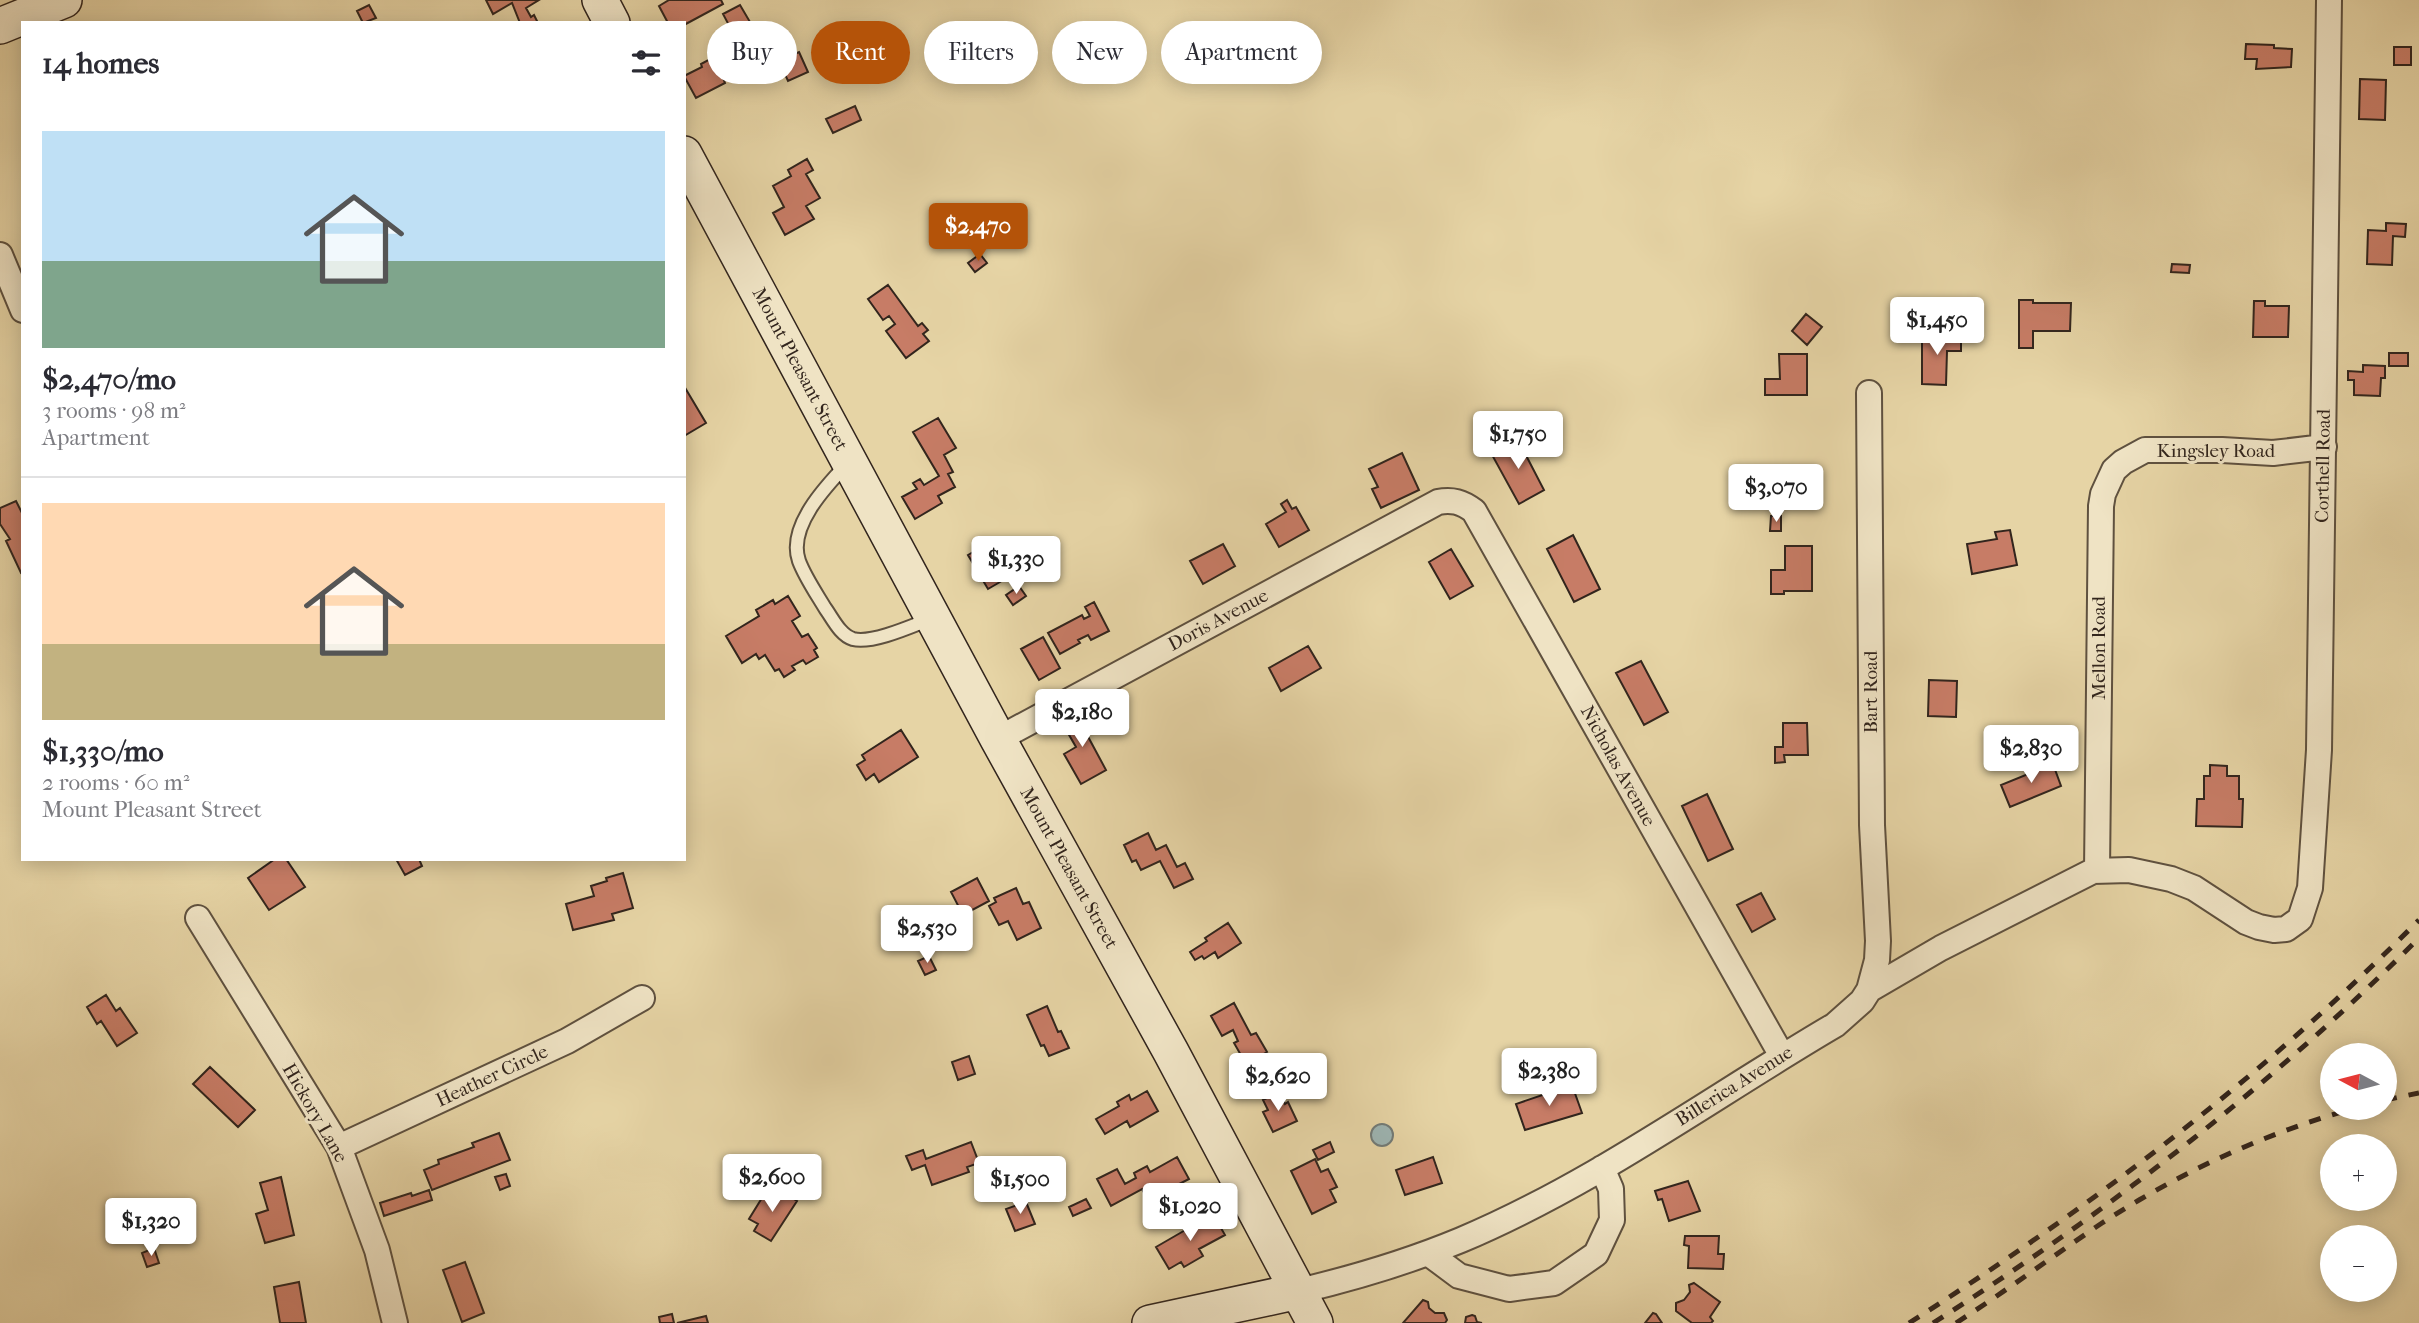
<!DOCTYPE html>
<html lang="en">
<head>
<meta charset="utf-8">
<style>
	:root { --surface:#fff; --page:#f2f2f3; --text:#2b2b33; --muted:#7c7c81; --line:#e1e1e2; --accent:#b45309 }
	body { margin:0; font-family:"IM FELL French Canon",serif; background:var(--page); color:var(--text); height:100vh; display:flex; flex-direction:column; font-size:26px; white-space:nowrap }
	* { box-sizing:border-box; margin:0 }
	p { font-size:23px; color:var(--muted) }
	.icon { flex:none; width:38px; height:38px; fill:none; stroke:currentColor; stroke-width:2; stroke-linecap:round; stroke-linejoin:round }
	.map { position:relative; flex:1; overflow:hidden }
	.sheet { position:absolute; left:21px; top:21px; width:665px; height:840px; display:flex; flex-direction:column; background:var(--surface); border-radius:0px; box-shadow:0 4px 18px #0003 }
	.sheet>* { flex:none }
	.hud { position:absolute; left:707px; top:21px; width:665px; height:63px; display:flex; gap:14px }
	.needle { width:46px; rotate:277deg }
	.controls { position:absolute; left:2320px; top:1043px; display:grid; gap:14px }
	.controls a { display:grid; place-items:center; width:77px; height:77px; border-radius:50%; background:var(--surface); box-shadow:0 4px 18px #0003; font-size:35px }
	.price { position:absolute; translate:-50% -60px; padding:0 16px; border-radius:7px; background:#fff; color:#222; font-size:23px; line-height:46px; filter:drop-shadow(0 2px 4px #0008) }
	.price::after { content:''; position:absolute; left:50%; top:42px; width:21px; height:16px; margin-left:-10px; background:inherit; clip-path:polygon(0 0,100% 0,50% 100%) }
	.price.current { background:var(--accent); color:#fff }
	ul { padding:0; list-style:none }
	li { display:grid; align-content:center; gap:14px; height:371px; padding:0 21px }
	li+li { border-top:2px solid var(--line) }
	li span { display:grid; place-items:center; height:217px; border-radius:0px; color:#555 }
	li>.icon { margin-inline-start:auto }
	span .icon { width:126px; height:126px; fill:#fffc; stroke-width:1 }
	li b { font-size:30px }
	h2 { display:flex; justify-content:space-between; align-items:center; height:84px; padding:0 21px; font-size:30px }
	.chip { padding:0 24px; border-radius:32px; background:var(--surface); box-shadow:0 4px 18px #0003; font-size:24px; line-height:63px }
	.chip.current { background:var(--accent); color:#fff }
	.map>svg:first-child { display:block }
	.water { fill:#9db5b3; stroke:#727b77; stroke-width:2 }
	.building { fill:#c77c66; stroke:#32251d; stroke-width:2 }
	.lines { fill:none; stroke-linecap:round; stroke-linejoin:round }
	.service-casing { stroke:#5f513f; stroke-width:16 }
	.minor-casing { stroke:#5f513f; stroke-width:28 }
	.secondary-casing { stroke:#32251d; stroke-width:38 }
	.service { stroke:#efe3c4; stroke-width:12 }
	.minor { stroke:#efe3c4; stroke-width:24 }
	.secondary { stroke:#efe3c4; stroke-width:35 }
	.rail { stroke:#32251d; stroke-width:5; stroke-dasharray:12 12; stroke-linecap:butt }
	.labels { text-anchor:middle; dominant-baseline:central; stroke-width:6; stroke-linejoin:round; paint-order:stroke }
	.street-label { font-size:19px; fill:#32251d; stroke:#efe3c4 }
</style>
</head>
<body>
<div class="map">
<svg width="2419" height="1323" viewBox="0 0 2419 1323">
	<rect width="100%" height="100%" fill="#e6d4a5"/>
	<filter id="stains"><feTurbulence type="fractalNoise" baseFrequency=".00286" numOctaves="4"/><feColorMatrix values="0 0 0 0 .2 0 0 0 0 .09 0 0 0 0 .02 0 0 0 .5 -.17"/></filter>
	<radialGradient id="worn" r=".72"><stop offset=".6" stop-color="#630" stop-opacity="0"/><stop offset="1" stop-color="#630" stop-opacity=".3"/></radialGradient>
	<path class="water" d="M1371 1135a11 11 0 1 1 22 0a11 11 0 1 1-22 0Z"/>
	<path class="building" d="M 486,0 L 539,0 L 526,8 L 531,17 L 534,15 L 538,23 L 520,23 L 512,3 L 493,14 Z
		M 669,0 L 721,0 L 723,4 L 684,25 L 684,23 L 668,23 L 659,6 Z
		M 369,5 L 376,18 L 363,23 L 357,11 Z
		M 740,5 L 750,22 L 732,31 L 723,14 Z
		M 767,34 L 776,51 L 767,55 L 759,39 Z
		M 2246,44 L 2274,45 L 2274,48 L 2292,49 L 2291,67 L 2256,69 L 2257,59 L 2245,59 Z
		M 2394,47 L 2411,47 L 2411,65 L 2394,65 Z
		M 735,50 L 744,67 L 723,78 L 725,83 L 696,98 L 684,76 L 702,67 L 701,64 L 712,58 L 714,61 Z
		M 799,52 L 808,72 L 788,81 L 779,61 Z
		M 2360,79 L 2386,80 L 2385,120 L 2359,119 Z
		M 855,106 L 861,120 L 833,133 L 826,119 Z
		M 807,159 L 813,170 L 806,174 L 820,198 L 806,206 L 814,219 L 785,235 L 773,213 L 784,207 L 773,186 L 791,176 L 788,170 Z
		M 2386,223 L 2406,224 L 2405,237 L 2393,236 L 2392,265 L 2367,264 L 2368,230 L 2386,231 Z
		M 980,254 L 987,263 L 975,272 L 968,263 Z
		M 2172,264 L 2190,265 L 2189,273 L 2171,272 Z
		M 888,285 L 918,326 L 922,323 L 928,330 L 923,334 L 929,341 L 906,358 L 886,331 L 895,324 L 889,316 L 883,320 L 868,299 Z
		M 2019,300 L 2033,300 L 2033,303 L 2071,303 L 2070,331 L 2033,331 L 2033,348 L 2019,348 Z
		M 2254,301 L 2265,301 L 2265,306 L 2289,306 L 2288,337 L 2253,337 Z
		M 1806,314 L 1822,327 L 1807,345 L 1792,331 Z
		M 1922,335 L 1961,336 L 1961,351 L 1947,351 L 1946,385 L 1922,384 Z
		M 2389,353 L 2408,353 L 2408,366 L 2389,366 Z
		M 1779,354 L 1807,354 L 1807,395 L 1765,395 L 1765,379 L 1780,379 Z
		M 2363,365 L 2385,366 L 2385,378 L 2381,378 L 2380,396 L 2354,395 L 2354,380 L 2348,380 L 2348,371 L 2363,372 Z
		M 684,386 L 706,423 L 684,436 Z
		M 938,418 L 956,448 L 944,455 L 953,472 L 948,474 L 955,487 L 938,496 L 942,503 L 915,519 L 902,497 L 917,489 L 913,483 L 920,479 L 924,485 L 939,476 L 913,432 Z
		M 1517,438 L 1544,490 L 1519,504 L 1491,453 Z
		M 1402,453 L 1419,490 L 1381,508 L 1372,489 L 1378,487 L 1369,469 Z
		M 1287,500 L 1292,509 L 1296,507 L 1309,530 L 1279,547 L 1266,524 L 1286,512 L 1281,504 Z
		M 16,501 L 23,515 L 23,572 L 21,573 L 6,541 L 10,539 L 0,524 L 0,508 Z
		M 1771,516 L 1781,516 L 1781,531 L 1770,531 Z
		M 2010,530 L 2017,565 L 1972,574 L 1967,544 L 1997,539 L 1995,532 Z
		M 1573,535 L 1600,589 L 1574,602 L 1547,549 Z
		M 992,541 L 1012,575 L 988,589 L 968,555 Z
		M 1223,544 L 1235,566 L 1203,584 L 1190,561 Z
		M 1785,546 L 1812,546 L 1812,591 L 1784,591 L 1784,594 L 1771,594 L 1771,570 L 1785,570 Z
		M 1451,549 L 1473,586 L 1450,599 L 1429,562 Z
		M 1019,586 L 1026,596 L 1013,605 L 1006,595 Z
		M 788,596 L 800,616 L 792,621 L 802,637 L 808,634 L 817,648 L 814,650 L 818,657 L 806,664 L 803,660 L 792,666 L 795,670 L 784,677 L 779,669 L 775,671 L 765,655 L 759,659 L 756,654 L 742,663 L 726,636 L 759,616 L 756,610 L 773,600 L 775,604 Z
		M 1094,602 L 1109,631 L 1091,640 L 1088,635 L 1078,640 L 1080,643 L 1060,654 L 1048,633 L 1082,615 L 1084,619 L 1090,616 L 1085,607 Z
		M 1043,637 L 1060,668 L 1039,680 L 1021,649 Z
		M 1308,646 L 1321,668 L 1281,691 L 1269,668 Z
		M 1641,661 L 1668,712 L 1644,725 L 1616,673 Z
		M 1929,680 L 1957,681 L 1956,717 L 1928,716 Z
		M 1079,710 L 1090,728 L 1085,731 L 1106,770 L 1081,784 L 1064,754 L 1076,747 L 1061,721 Z
		M 1783,723 L 1807,723 L 1808,755 L 1784,755 L 1785,762 L 1775,763 L 1775,747 L 1783,747 Z
		M 901,730 L 918,757 L 879,782 L 874,774 L 866,780 L 857,765 L 865,760 L 862,755 Z
		M 2053,764 L 2061,786 L 2010,807 L 2001,785 Z
		M 2210,765 L 2227,766 L 2227,776 L 2239,776 L 2239,799 L 2243,799 L 2242,827 L 2196,826 L 2197,799 L 2204,799 L 2204,776 L 2210,776 Z
		M 1707,794 L 1733,849 L 1708,861 L 1682,806 Z
		M 1148,833 L 1156,850 L 1166,845 L 1177,867 L 1185,863 L 1193,879 L 1174,888 L 1160,861 L 1141,870 L 1136,860 L 1132,862 L 1124,845 Z
		M 275,859 L 286,859 L 305,887 L 269,910 L 248,878 Z
		M 396,859 L 419,859 L 422,866 L 405,875 Z
		M 623,873 L 633,908 L 612,914 L 614,920 L 573,930 L 566,904 L 594,896 L 591,886 L 607,881 L 606,878 Z
		M 977,878 L 989,901 L 963,915 L 951,892 Z
		M 1016,888 L 1023,904 L 1029,902 L 1041,928 L 1017,940 L 1008,921 L 999,925 L 989,906 L 996,902 L 994,898 Z
		M 1761,893 L 1775,919 L 1752,932 L 1737,905 Z
		M 1228,923 L 1241,943 L 1218,958 L 1215,952 L 1204,959 L 1202,956 L 1195,960 L 1190,952 L 1207,941 L 1205,938 Z
		M 929,956 L 936,970 L 925,975 L 918,961 Z
		M 106,995 L 116,1011 L 120,1008 L 137,1033 L 117,1046 L 101,1021 L 97,1024 L 87,1007 Z
		M 1234,1003 L 1251,1035 L 1256,1033 L 1267,1052 L 1246,1064 L 1234,1043 L 1238,1041 L 1233,1030 L 1222,1036 L 1211,1016 Z
		M 1047,1006 L 1058,1032 L 1061,1031 L 1069,1048 L 1049,1056 L 1044,1045 L 1041,1046 L 1027,1015 Z
		M 969,1056 L 975,1074 L 958,1080 L 952,1062 Z
		M 210,1067 L 255,1110 L 238,1127 L 193,1084 Z
		M 1572,1085 L 1582,1113 L 1525,1130 L 1516,1104 Z
		M 1147,1091 L 1158,1111 L 1130,1127 L 1127,1121 L 1105,1134 L 1096,1119 L 1119,1106 L 1117,1102 L 1129,1095 L 1131,1100 Z
		M 1279,1092 L 1285,1104 L 1288,1102 L 1297,1121 L 1273,1132 L 1263,1112 L 1268,1110 L 1263,1100 Z
		M 499,1133 L 510,1160 L 432,1190 L 424,1170 L 439,1164 L 438,1160 L 474,1147 L 472,1143 Z
		M 971,1142 L 979,1163 L 967,1167 L 969,1172 L 932,1185 L 925,1165 L 912,1170 L 906,1156 L 923,1150 L 926,1159 Z
		M 1330,1142 L 1334,1152 L 1318,1160 L 1313,1150 Z
		M 1177,1157 L 1189,1179 L 1148,1200 L 1142,1189 L 1111,1206 L 1097,1179 L 1117,1169 L 1125,1184 L 1136,1178 L 1134,1173 L 1147,1166 L 1150,1172 Z
		M 1433,1157 L 1442,1183 L 1405,1195 L 1396,1170 Z
		M 1315,1159 L 1321,1172 L 1328,1169 L 1337,1187 L 1330,1190 L 1336,1202 L 1312,1214 L 1291,1171 Z
		M 506,1174 L 510,1186 L 500,1190 L 495,1177 Z
		M 281,1177 L 294,1235 L 265,1243 L 256,1214 L 268,1210 L 260,1183 Z
		M 1688,1181 L 1700,1211 L 1669,1221 L 1662,1199 L 1658,1200 L 1655,1191 Z
		M 429,1190 L 432,1200 L 384,1216 L 380,1203 L 411,1193 L 412,1196 Z
		M 779,1190 L 797,1201 L 771,1241 L 754,1231 L 758,1224 L 749,1219 L 765,1193 L 774,1199 Z
		M 1086,1199 L 1091,1208 L 1073,1216 L 1069,1207 Z
		M 1026,1202 L 1035,1224 L 1015,1231 L 1006,1209 Z
		M 1213,1214 L 1225,1235 L 1199,1249 L 1203,1256 L 1184,1267 L 1181,1262 L 1169,1269 L 1156,1247 Z
		M 1685,1236 L 1719,1236 L 1718,1254 L 1724,1254 L 1723,1269 L 1688,1268 L 1689,1246 L 1684,1245 Z
		M 154,1248 L 159,1263 L 147,1267 L 142,1253 Z
		M 465,1262 L 484,1313 L 462,1322 L 443,1270 Z
		M 299,1282 L 306,1323 L 280,1323 L 274,1287 Z
		M 1694,1283 L 1720,1302 L 1710,1317 L 1713,1321 L 1711,1323 L 1692,1323 L 1676,1311 L 1676,1303 L 1684,1300 L 1690,1292 L 1689,1285 Z
		M 1423,1300 L 1428,1302 L 1429,1308 L 1435,1313 L 1444,1313 L 1447,1320 L 1445,1323 L 1403,1323 Z
		M 1653,1313 L 1656,1314 L 1662,1323 L 1645,1323 Z
		M 672,1314 L 674,1323 L 660,1323 L 659,1317 Z
		M 1472,1315 L 1475,1316 L 1477,1322 L 1482,1323 L 1465,1323 L 1466,1317 Z
		M 706,1316 L 708,1323 L 677,1323 Z"/>
	<g class="lines">
		<defs>
			<path id="service" d="M 847,464 C 826,486 787,527 799,561 C 805,577 816,593 825,608 C 833,619 840,635 853,639 C 872,644 912,626 930,619"/>
			<path id="minor" d="M 0,255 L 23,310
				M 998,739 L 1438,502 C 1452,499 1462,502 1474,511 L 1782,1056
				M 2097,871 L 2101,506 L 2103,494 L 2114,470 L 2123,462 L 2145,450 L 2222,450 L 2273,453 L 2324,447
				M 198,918 L 339,1147 L 377,1250 L 395,1323
				M 1869,990 L 1877,960 L 1878,941 L 1872,825 L 1869,393
				M 339,1147 L 567,1041 L 642,998
				M 1428,1253 L 1459,1276 L 1509,1289 L 1554,1283 L 1596,1254 L 1612,1220 L 1611,1189 L 1602,1168
				M 1299,1291 C 1354,1278 1408,1262 1461,1240 C 1594,1184 1712,1097 1835,1025 L 1862,1001 L 1869,990 L 1941,948 L 2093,871 L 2129,870 L 2171,879 L 2194,888 L 2246,922 L 2259,927 L 2274,930 L 2286,929 L 2300,919 L 2310,888 L 2319,750 L 2329,0"/>
			<path id="secondary" d="M 600,0 L 612,23
				M 0,26 L 64,0
				M 684,154 L 998,739 L 1171,1052 L 1315,1323
				M 1150,1323 L 1299,1291"/>
		</defs>
		<use href="#service" class="service-casing"/>
		<use href="#minor" class="minor-casing"/>
		<use href="#secondary" class="secondary-casing"/>
		<use href="#service" class="service"/>
		<use href="#minor" class="minor"/>
		<use href="#secondary" class="secondary"/>
		<path class="rail" d="M 2385,1100 L 2419,1093
			M 1909,1323 C 2093,1206 2265,1075 2419,920
			M 1933,1323 C 2108,1212 2272,1085 2419,938
			M 1956,1323 C 2006,1291 2053,1256 2102,1223 C 2180,1172 2266,1133 2355,1108"/>
	</g>
	<g class="labels">
		<g class="street-label">
			<text transform="translate(800 369) rotate(62)">Mount Pleasant Street</text>
			<text x="2216" y="451">Kingsley Road</text>
			<text transform="translate(2323 466) rotate(-89)">Corthell Road</text>
			<text transform="translate(1218 620) rotate(-28)">Doris Avenue</text>
			<text transform="translate(2099 648) rotate(-90)">Mellon Road</text>
			<text transform="translate(1871 692) rotate(-90)">Bart Road</text>
			<text transform="translate(1618 766) rotate(61)">Nicholas Avenue</text>
			<text transform="translate(1069 868) rotate(61)">Mount Pleasant Street</text>
			<text transform="translate(492 1076) rotate(-25)">Heather Circle</text>
			<text transform="translate(1734 1086) rotate(-32)">Billerica Avenue</text>
			<text transform="translate(315 1113) rotate(60)">Hickory Lane</text>
		</g>
	</g>
	<rect width="100%" height="100%" filter="url(#stains)"/>
	<rect width="100%" height="100%" fill="url(#worn)"/>
</svg>
<div class="controls">
<a><svg class="needle" viewBox="-14 -14 28 28"><path d="M0-13l5 13h-10z" fill="#e53935"/><path d="M0 13l5-13h-10z" fill="#7c7c81"/></svg></a>
<a>+</a>
<a>−</a>
</div>
<b class="price current" style="left:978px;top:263px">$2,470</b>
<b class="price" style="left:1937px;top:357px">$1,450</b>
<b class="price" style="left:1518px;top:471px">$1,750</b>
<b class="price" style="left:1776px;top:524px">$3,070</b>
<b class="price" style="left:1016px;top:596px">$1,330</b>
<b class="price" style="left:1082px;top:749px">$2,180</b>
<b class="price" style="left:2031px;top:785px">$2,830</b>
<b class="price" style="left:927px;top:965px">$2,530</b>
<b class="price" style="left:1549px;top:1108px">$2,380</b>
<b class="price" style="left:1278px;top:1113px">$2,620</b>
<b class="price" style="left:772px;top:1214px">$2,600</b>
<b class="price" style="left:1020px;top:1216px">$1,500</b>
<b class="price" style="left:1190px;top:1243px">$1,020</b>
<b class="price" style="left:151px;top:1258px">$1,320</b>
<div class="hud">
<a class="chip">Buy</a>
<a class="chip current">Rent</a>
<a class="chip">Filters</a>
<a class="chip">New</a>
<a class="chip">Apartment</a>
</div>
<section class="sheet">
<h2>14 homes<svg class="icon" aria-label="filters" viewBox="0 0 24 24"><path d="M4 7h16M4 17h16"/><circle cx="9" cy="7" r="2"/><circle cx="15" cy="17" r="2"/></svg></h2>
<ul>
<li><span style="background:linear-gradient(#bfe0f5 60%,#7fa58c 0)"><svg class="icon" aria-label="home" viewBox="0 0 24 24"><path d="M3 11l9-7 9 7M6 9v11h12V9"/></svg></span><div><b>$2,470/mo</b><p>3 rooms · 98 m²</p><p>Apartment</p></div></li>
<li><span style="background:linear-gradient(#ffd9b3 65%,#c2b280 0)"><svg class="icon" aria-label="home" viewBox="0 0 24 24"><path d="M3 11l9-7 9 7M6 9v11h12V9"/></svg></span><div><b>$1,330/mo</b><p>2 rooms · 60 m²</p><p>Mount Pleasant Street</p></div></li>
</ul>
</section>
</div>
</body>
</html>
